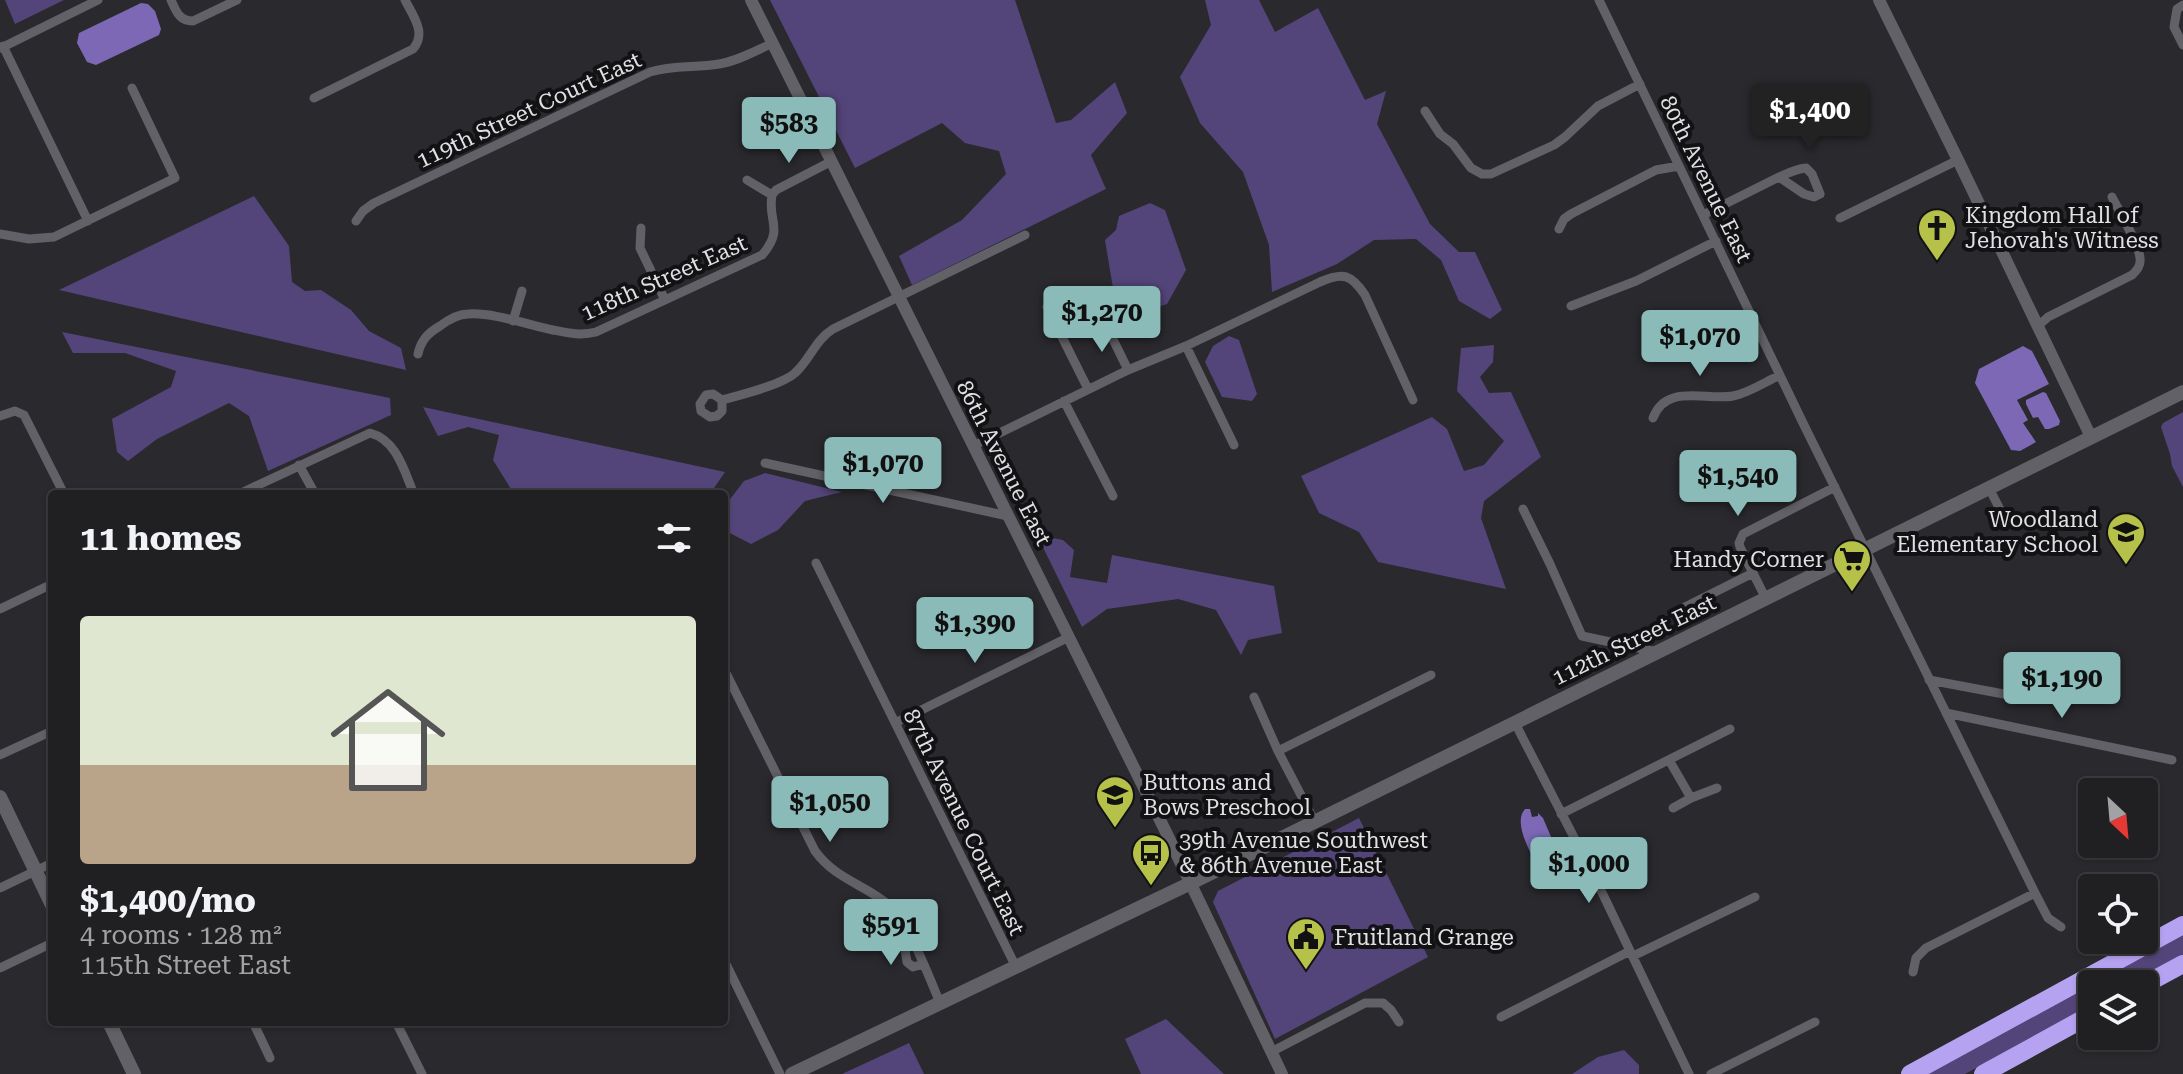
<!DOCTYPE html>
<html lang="en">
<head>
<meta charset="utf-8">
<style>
	:root { --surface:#201f22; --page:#2d2c2f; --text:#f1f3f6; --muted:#a2a2a5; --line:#3d3d40; --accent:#8bbbb9 }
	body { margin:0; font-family:"Roboto Serif",serif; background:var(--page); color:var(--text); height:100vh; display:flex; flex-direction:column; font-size:30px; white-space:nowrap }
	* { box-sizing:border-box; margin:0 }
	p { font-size:26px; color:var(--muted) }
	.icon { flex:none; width:44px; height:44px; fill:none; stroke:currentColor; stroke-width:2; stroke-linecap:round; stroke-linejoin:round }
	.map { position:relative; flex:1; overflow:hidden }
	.side { position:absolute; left:48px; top:490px; width:680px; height:536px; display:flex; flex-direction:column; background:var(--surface); border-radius:8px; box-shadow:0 2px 6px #0004,0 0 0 2px var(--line) }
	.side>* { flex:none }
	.needle { width:52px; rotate:154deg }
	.controls { position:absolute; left:2078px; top:778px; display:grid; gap:16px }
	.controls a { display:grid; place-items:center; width:80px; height:80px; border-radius:8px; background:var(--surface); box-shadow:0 2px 6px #0004,0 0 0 2px var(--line); font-size:40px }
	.price { position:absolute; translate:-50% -68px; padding:0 18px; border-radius:8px; background:var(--accent); color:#111; font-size:26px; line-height:52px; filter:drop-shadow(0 2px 4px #0008) }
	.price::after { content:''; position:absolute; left:50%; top:48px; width:24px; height:18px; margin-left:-12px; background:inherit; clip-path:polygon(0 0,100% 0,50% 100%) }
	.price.on { background:#222; color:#fff }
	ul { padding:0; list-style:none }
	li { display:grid; align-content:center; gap:16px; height:424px; padding:0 32px }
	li+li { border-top:2px solid var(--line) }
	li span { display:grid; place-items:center; height:248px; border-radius:8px; color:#555 }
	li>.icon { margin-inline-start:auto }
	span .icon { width:144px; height:144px; fill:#fffc; stroke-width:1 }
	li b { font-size:34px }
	h2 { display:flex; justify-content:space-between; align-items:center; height:96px; padding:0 32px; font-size:34px }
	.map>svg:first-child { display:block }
	.green { fill:#534579 }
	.water { fill:#7c68b5 }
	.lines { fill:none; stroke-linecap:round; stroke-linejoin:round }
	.minor { stroke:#626167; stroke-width:9 }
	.tertiary { stroke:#626167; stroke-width:12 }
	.secondary { stroke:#626167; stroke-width:14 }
	.motorway { stroke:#b5a2f1; stroke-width:18 }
	.labels { text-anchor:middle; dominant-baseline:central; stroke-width:8; stroke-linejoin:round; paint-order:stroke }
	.street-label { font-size:22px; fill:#e1e0e4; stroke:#121214 }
	.poi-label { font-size:22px; fill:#e1e0e4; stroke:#121214; text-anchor:start }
</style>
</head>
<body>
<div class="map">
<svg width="2183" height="1074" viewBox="0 0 2183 1074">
	<rect width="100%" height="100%" fill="#2a292e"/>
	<path class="green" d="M 5,0 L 64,0 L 15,24 Z
		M 770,0 L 1015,0 L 1056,123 L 1071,120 L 1115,82 L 1127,113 L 1091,155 L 1106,189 L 912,285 L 899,256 L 962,220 L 1006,174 L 999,151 L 965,143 L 942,123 L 855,168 Z
		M 1205,0 L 1259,0 L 1275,32 L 1318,8 L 1365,100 L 1386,91 L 1377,124 L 1430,224 L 1459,252 L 1475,252 L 1502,310 L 1490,319 L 1459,301 L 1441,260 L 1416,239 L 1374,240 L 1337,264 L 1272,292 L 1269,245 L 1243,172 L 1200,123 L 1180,77 L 1211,25 Z
		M 254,196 L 289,246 L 292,282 L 305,291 L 321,290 L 351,310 L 369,331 L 401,348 L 406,370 L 59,290 Z
		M 1150,203 L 1165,210 L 1186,270 L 1167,304 L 1149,310 L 1113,288 L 1105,240 L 1116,230 L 1119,216 Z
		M 62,332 L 390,398 L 391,415 L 268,471 L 249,416 L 229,403 L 157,439 L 128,461 L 117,452 L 112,419 L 171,387 L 176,371 L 125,353 L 73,353 Z
		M 1229,336 L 1239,340 L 1257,394 L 1252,401 L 1222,397 L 1205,362 L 1213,346 Z
		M 1494,345 L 1493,362 L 1480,377 L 1489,393 L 1511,392 L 1541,457 L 1484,501 L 1481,518 L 1506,589 L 1378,562 L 1359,532 L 1319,513 L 1301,476 L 1432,417 L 1447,429 L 1464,471 L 1484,465 L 1504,441 L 1457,391 L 1461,348 Z
		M 423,407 L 725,472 L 710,494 L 514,494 L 493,460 L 499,435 L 468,427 L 438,436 Z
		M 2183,412 L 2183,487 L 2172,466 L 2170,454 L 2161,427 L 2163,423 Z
		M 765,473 L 842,492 L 805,501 L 778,530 L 751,544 L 724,530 L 724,507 L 744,481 Z
		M 1037,535 L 1063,540 L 1074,550 L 1070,577 L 1107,583 L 1112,555 L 1274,586 L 1282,633 L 1248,640 L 1241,655 L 1216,610 L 1178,599 L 1107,609 L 1082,627 Z
		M 1359,818 L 1428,957 L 1275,1039 L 1213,902 L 1218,891 Z
		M 2183,933 L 2183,955 L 2130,984 L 2092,984 L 2092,1005 L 1965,1074 L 1926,1074 Z
		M 1166,1019 L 1224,1074 L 1141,1074 L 1125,1039 Z
		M 909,1043 L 924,1074 L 842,1074 Z
		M 1624,1050 L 1639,1065 L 1639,1074 L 1572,1074 L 1598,1057 Z"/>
	<path class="water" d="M 141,3 L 148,4 L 155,11 L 161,29 L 159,35 L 96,65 L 87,62 L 77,43 L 79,33 Z
		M 2023,346 L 2032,351 L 2049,384 L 2017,400 L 2028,420 L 2023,423 L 2036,442 L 2020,451 L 2011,450 L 1975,383 L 1979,369 Z
		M 2043,392 L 2046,393 L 2060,421 L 2059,425 L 2049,429 L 2045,429 L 2038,417 L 2033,418 L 2026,404 L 2026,400 Z
		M 1525,809 L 1530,809 L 1532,817 L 1538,816 L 1538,813 L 1543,818 L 1563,865 L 1560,878 L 1548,882 L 1543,877 C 1535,860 1511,824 1525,809 Z"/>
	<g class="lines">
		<path class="minor" d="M 171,0 C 176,11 179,21 193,21 L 237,0
			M 1599,0 L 1802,421 L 2035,893 L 2048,918 L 2061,927
			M 2183,5 L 2177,9 L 2174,27 L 2183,45
			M 3,46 L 88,221
			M 1,48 L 98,0
			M 314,98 L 413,49 C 427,33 413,16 405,0
			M 1425,111 L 1440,134 L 1453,144 L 1471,168 L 1482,174 L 1491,174 L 1554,145 L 1565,137 L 1598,106 L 1640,84
			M 747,180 L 772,195
			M 772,195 L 776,190 L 832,161
			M 1703,215 L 1779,177 C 1788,173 1796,169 1806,168 L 1812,174 L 1820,194 L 1814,197 L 1804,194 L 1779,177
			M 1840,218 L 1958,160
			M 356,221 L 363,211 L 374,203 L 650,72 C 673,65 696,68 719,64 C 738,61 755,51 773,43
			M 641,228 L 640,248 L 665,300
			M 1559,229 L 1564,219 L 1571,214 L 1656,170 L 1679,166
			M 0,234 L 29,239 L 54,237 L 175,178 L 132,88
			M 1571,306 L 1636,281 L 1716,241
			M 1047,307 L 1088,389
			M 513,321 L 522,291
			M 1106,325 L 1128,370
			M 2038,326 L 2048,317 L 2132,275 C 2137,270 2141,266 2140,258 C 2139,244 2119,211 2112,197
			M 1186,346 L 1234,445
			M 418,354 C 421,340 428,333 440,326 C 448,320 458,314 468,314 C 492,312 529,325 553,330 C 568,333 581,336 596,332 L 762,255 C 785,229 767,221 772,195
			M 722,400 L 722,411 L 717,416 L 710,417 L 701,411 L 700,404 L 706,395 L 713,394 L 722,400 C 740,395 782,385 795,373 C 810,360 815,340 833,329 L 1025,235
			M 1064,401 L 1113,496
			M 0,416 L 15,411 L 24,415 L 64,494
			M 1653,418 C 1666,383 1706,401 1733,396 C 1749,393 1765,382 1780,375
			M 973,446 L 1128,370 L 1186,346 L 1320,282 C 1343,272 1351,274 1365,295 L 1413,400
			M 765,463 L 1008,516
			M 299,465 L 315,494
			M 1989,488 L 2007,523
			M 239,494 L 370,433 C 397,440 404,471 414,494
			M 1523,509 L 1550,564 L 1582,636 L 1657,652
			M 816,563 L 1016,967
			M 1766,599 L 1740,547 L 1739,543 L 1743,534 L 1835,487
			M 0,609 L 52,584
			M 1679,610 L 1753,573
			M 724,669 L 815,851 C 837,881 866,884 891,907 C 909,924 930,979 940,1003
			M 1929,680 L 2009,695 L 2020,696 L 2039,692
			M 1254,697 L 1278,751 L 1315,822
			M 1946,713 L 2172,760
			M 895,723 L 1069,637
			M 1515,723 L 1597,882 L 1689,1074
			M 1278,751 L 1431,675
			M 0,755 L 52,731
			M 1669,760 L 1691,798 L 1673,808
			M 1691,798 L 1717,788
			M 1561,814 L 1730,729
			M 0,888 L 52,863
			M 913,943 L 905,950 L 907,962 L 913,967 L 923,964
			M 1633,956 L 1755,897
			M 724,960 L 780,1074
			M 0,968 L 52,943
			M 1913,972 L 1916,958 L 1926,948 L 2035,893
			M 1501,1017 L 1630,951
			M 253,1022 L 270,1058
			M 396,1022 L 422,1074
			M 1271,1052 L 1365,1003 L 1383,1003 L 1391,1010 L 1399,1022
			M 1711,1074 L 1815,1022"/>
		<path class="tertiary" d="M 751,0 L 1165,830 L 1282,1074
			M 1879,0 L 1958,160 L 2091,437"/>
		<path class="secondary" d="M 0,797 L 52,905
			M 109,1022 L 134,1074
			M 792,1074 L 1191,883 L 2183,392"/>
		<path class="motorway" d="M 2144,985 L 2183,964
			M 1910,1074 L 2183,925
			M 1983,1074 L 2092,1014"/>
	</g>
	<defs>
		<symbol id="church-pin" viewBox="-11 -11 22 30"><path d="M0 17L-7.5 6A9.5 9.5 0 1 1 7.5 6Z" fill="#b6c149" stroke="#121214"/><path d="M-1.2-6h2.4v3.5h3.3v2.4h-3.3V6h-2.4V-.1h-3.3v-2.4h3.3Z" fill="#111"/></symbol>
		<symbol id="school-pin" viewBox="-11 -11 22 30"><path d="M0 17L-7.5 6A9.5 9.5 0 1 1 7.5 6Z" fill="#b6c149" stroke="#121214"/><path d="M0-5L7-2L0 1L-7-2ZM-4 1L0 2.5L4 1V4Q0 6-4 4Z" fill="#111"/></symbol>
		<symbol id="supermarket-pin" viewBox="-11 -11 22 30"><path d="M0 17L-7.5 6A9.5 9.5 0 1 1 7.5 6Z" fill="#b6c149" stroke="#121214"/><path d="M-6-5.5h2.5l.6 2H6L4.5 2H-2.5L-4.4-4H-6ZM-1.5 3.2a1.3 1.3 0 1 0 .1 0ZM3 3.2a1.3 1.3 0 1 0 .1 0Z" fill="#111"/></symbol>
		<symbol id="bus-pin" viewBox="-11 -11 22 30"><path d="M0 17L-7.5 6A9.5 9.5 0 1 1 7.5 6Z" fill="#b6c149" stroke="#121214"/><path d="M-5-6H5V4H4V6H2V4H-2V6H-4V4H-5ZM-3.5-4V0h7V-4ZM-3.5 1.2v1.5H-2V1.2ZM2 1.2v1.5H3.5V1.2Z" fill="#111"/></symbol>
		<symbol id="civic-pin" viewBox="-11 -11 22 30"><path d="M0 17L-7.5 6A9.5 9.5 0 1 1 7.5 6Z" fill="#b6c149" stroke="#121214"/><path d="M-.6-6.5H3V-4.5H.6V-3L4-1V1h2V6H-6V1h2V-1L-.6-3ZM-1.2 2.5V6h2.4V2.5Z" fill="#111"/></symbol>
	</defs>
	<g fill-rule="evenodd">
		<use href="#church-pin" x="1915" y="206" width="44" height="60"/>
		<use href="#school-pin" x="2104" y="510" width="44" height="60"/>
		<use href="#supermarket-pin" x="1830" y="537" width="44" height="60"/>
		<use href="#school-pin" x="1093" y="773" width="44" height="60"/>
		<use href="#bus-pin" x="1129" y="831" width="44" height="60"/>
		<use href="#civic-pin" x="1284" y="915" width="44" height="60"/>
	</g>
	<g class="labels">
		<g class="street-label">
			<text transform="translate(529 110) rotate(-25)">119th Street Court East</text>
			<text transform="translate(1706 179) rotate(64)">80th Avenue East</text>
			<text transform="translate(664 278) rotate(-24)">118th Street East</text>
			<text transform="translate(1004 463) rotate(63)">86th Avenue East</text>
			<text transform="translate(1634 640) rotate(-26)">112th Street East</text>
			<text transform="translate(964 822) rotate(64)">87th Avenue Court East</text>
		</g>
		<g class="poi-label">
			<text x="1965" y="215">Kingdom Hall of<tspan x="1965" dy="25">Jehovah's Witness</tspan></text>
			<text x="2098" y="519" text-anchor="end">Woodland<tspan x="2098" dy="25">Elementary School</tspan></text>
			<text x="1824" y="559" text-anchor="end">Handy Corner</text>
			<text x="1143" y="782">Buttons and<tspan x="1143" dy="25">Bows Preschool</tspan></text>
			<text x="1179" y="840">39th Avenue Southwest<tspan x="1179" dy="25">&amp; 86th Avenue East</tspan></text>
			<text x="1334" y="937">Fruitland Grange</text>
		</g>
	</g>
</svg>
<div class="controls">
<a><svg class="needle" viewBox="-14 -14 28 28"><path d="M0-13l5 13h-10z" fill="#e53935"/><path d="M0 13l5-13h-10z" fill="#a2a2a5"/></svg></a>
<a><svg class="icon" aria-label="locate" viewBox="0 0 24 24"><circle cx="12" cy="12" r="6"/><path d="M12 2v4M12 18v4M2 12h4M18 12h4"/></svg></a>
<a><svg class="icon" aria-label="layers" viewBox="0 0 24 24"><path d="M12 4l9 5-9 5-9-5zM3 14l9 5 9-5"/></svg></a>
</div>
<b class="price on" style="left:1810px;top:152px">$1,400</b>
<b class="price" style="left:789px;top:165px">$583</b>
<b class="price" style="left:1102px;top:354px">$1,270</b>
<b class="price" style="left:1700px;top:378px">$1,070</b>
<b class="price" style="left:883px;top:505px">$1,070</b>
<b class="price" style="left:1738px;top:518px">$1,540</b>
<b class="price" style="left:975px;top:665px">$1,390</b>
<b class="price" style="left:2062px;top:720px">$1,190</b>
<b class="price" style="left:830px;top:844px">$1,050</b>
<b class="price" style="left:1589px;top:905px">$1,000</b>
<b class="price" style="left:891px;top:967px">$591</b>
<section class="side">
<h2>11 homes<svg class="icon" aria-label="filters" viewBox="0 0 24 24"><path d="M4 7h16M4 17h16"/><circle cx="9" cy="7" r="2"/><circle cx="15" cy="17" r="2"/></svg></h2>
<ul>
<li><span style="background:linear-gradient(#dfe7d0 60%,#b9a48a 0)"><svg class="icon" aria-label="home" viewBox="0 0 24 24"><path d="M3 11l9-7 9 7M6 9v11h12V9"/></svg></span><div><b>$1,400/mo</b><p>4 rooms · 128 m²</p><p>115th Street East</p></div></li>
</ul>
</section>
</div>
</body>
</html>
